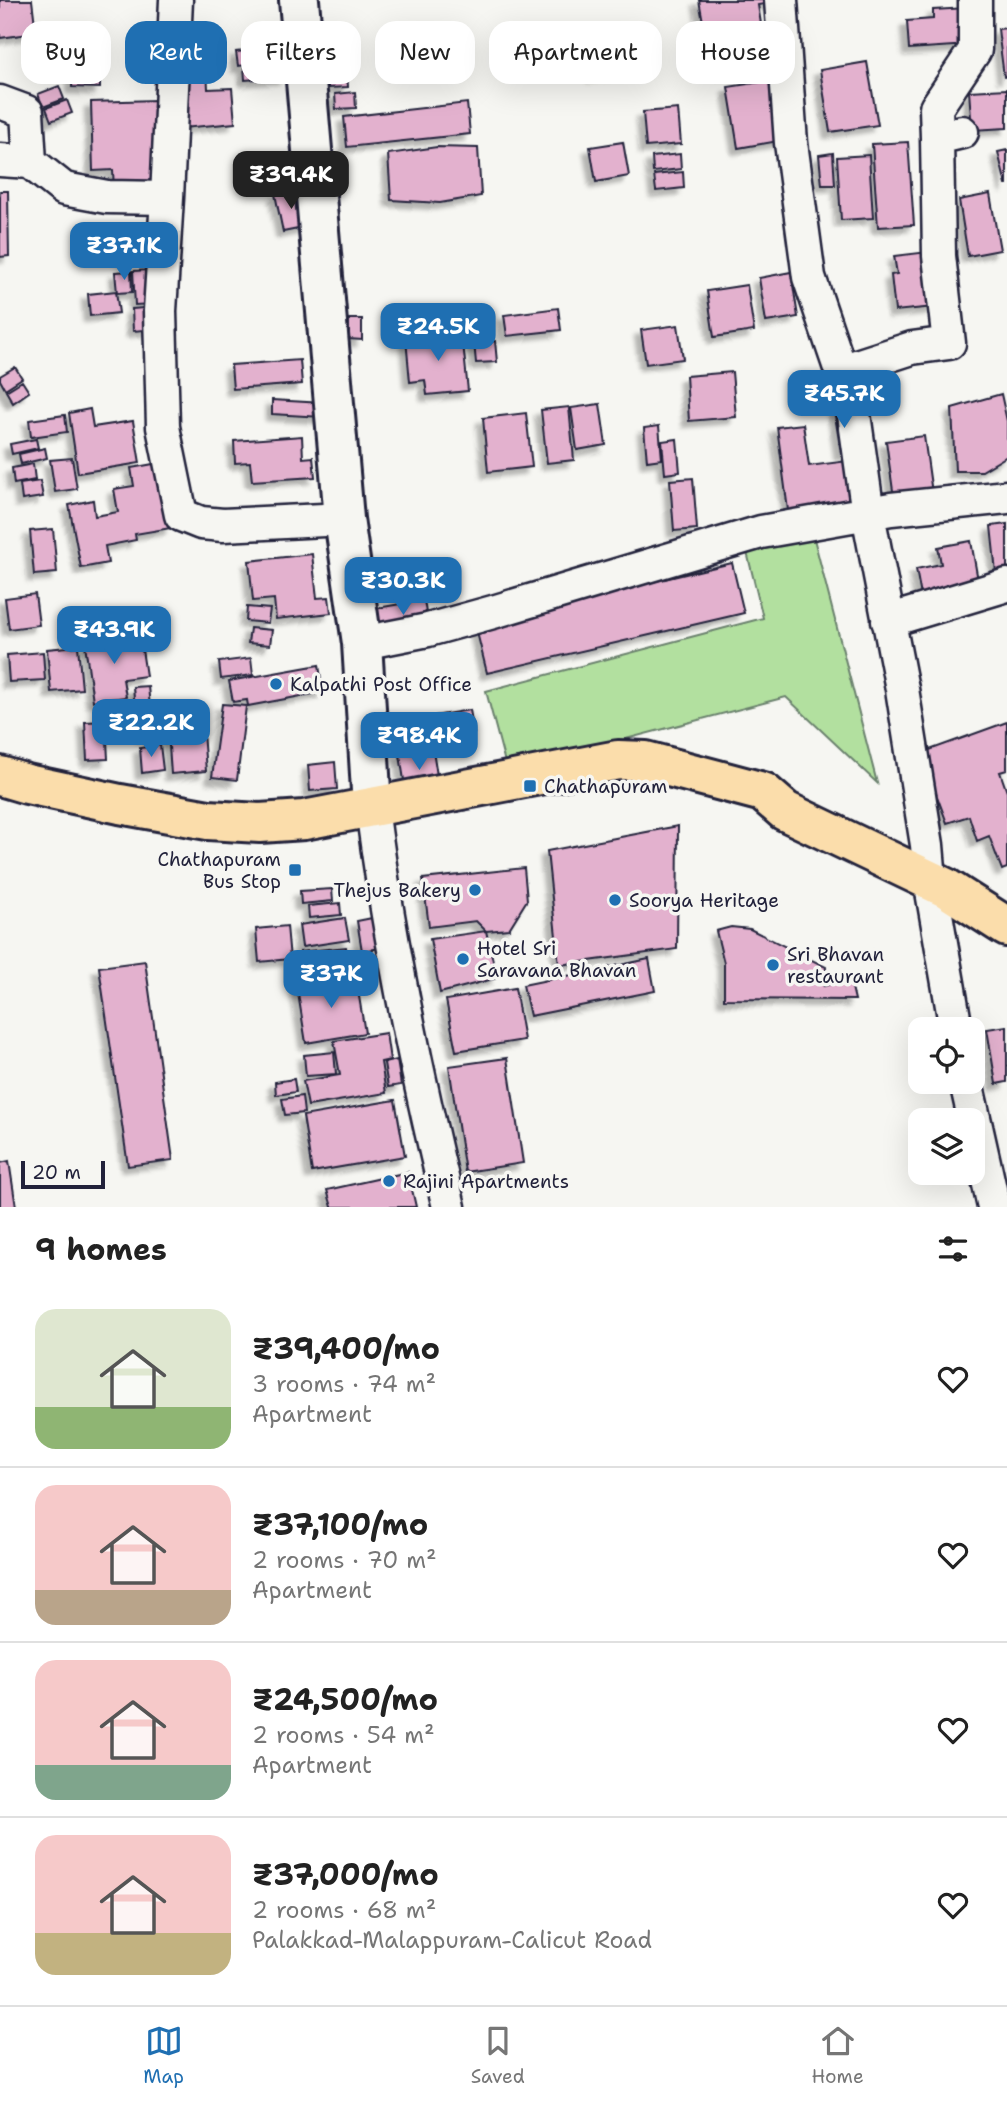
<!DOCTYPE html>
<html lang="en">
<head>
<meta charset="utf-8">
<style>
	:root { --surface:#fff; --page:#f2f2f2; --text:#222; --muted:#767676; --line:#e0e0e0; --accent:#1f6fb2 }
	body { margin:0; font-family:"Shantell Sans",sans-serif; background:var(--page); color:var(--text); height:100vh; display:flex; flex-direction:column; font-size:26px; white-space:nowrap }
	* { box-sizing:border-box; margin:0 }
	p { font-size:23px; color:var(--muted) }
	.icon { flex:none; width:38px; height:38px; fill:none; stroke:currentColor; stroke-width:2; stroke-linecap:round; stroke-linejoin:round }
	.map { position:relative; height:1207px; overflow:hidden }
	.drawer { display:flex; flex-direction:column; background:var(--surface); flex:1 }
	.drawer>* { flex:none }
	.top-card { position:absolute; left:21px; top:21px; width:966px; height:63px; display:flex; gap:14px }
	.buttons { position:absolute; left:908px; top:1017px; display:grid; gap:14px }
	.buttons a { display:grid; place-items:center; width:77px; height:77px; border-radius:14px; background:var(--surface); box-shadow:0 7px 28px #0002; font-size:35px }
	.scale { position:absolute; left:21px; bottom:18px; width:84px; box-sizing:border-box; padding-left:7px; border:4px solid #22223b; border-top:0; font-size:19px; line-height:24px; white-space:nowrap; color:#22223b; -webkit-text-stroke:5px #f6f6f2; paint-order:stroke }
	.price { position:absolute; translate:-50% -60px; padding:0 16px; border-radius:14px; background:var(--accent); color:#fff; font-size:23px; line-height:46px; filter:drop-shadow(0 2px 4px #0008) }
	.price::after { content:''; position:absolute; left:50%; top:42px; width:21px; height:16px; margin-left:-10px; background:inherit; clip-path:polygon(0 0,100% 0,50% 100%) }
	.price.current { background:#222; color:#fff }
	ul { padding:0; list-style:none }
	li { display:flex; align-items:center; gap:21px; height:175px; padding:0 35px }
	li+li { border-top:2px solid var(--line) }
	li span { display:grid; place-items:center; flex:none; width:196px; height:140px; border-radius:21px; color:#555 }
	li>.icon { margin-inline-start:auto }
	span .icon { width:84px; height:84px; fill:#fffc; stroke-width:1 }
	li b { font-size:30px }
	h2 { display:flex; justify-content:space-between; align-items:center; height:84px; padding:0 35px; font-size:30px }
	.pill { padding:0 24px; border-radius:21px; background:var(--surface); box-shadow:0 7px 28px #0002; font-size:24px; line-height:63px }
	.pill.current { background:var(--accent); color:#fff }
	.tab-bar { display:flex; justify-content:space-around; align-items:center; height:98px; border-top:2px solid var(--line); background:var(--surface); font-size:19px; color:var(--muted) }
	.tab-bar a { display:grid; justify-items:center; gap:4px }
	.tab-bar .current { color:var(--accent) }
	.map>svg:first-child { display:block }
	.green { fill:#b2e09f; stroke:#6a816d; stroke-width:2 }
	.building { fill:#e3b1ce; stroke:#22223b; stroke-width:2; filter:url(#shadow) }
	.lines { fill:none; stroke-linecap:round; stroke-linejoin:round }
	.street-casing { stroke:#22223b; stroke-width:37 }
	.secondary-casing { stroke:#22223b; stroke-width:44 }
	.highway-casing { stroke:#22223b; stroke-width:44 }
	.street { stroke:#f6f6f2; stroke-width:32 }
	.secondary { stroke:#f6f6f2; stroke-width:38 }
	.highway { stroke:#fbddab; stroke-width:38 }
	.poi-dot { fill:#1f6fb2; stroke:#f6f6f2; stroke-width:2.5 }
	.labels { text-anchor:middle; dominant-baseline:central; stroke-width:7; stroke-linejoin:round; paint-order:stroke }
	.poi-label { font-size:19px; fill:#22223b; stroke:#f6f6f2; text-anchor:start }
</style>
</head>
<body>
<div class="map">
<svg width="1007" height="1207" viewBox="0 0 1007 1207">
	<defs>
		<filter id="shadow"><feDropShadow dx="-6" dy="6" stdDeviation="2" flood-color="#0004"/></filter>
	</defs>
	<rect width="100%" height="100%" fill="#f6f6f2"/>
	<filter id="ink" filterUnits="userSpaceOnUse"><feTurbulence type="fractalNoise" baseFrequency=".0143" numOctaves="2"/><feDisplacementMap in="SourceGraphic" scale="14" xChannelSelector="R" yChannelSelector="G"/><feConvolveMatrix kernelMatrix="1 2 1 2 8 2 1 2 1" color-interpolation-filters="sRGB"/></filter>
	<g filter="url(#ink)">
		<path class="green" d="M 813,535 L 877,783 L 786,697 L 507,770 L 486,691 L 763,618 L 747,552 Z"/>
		<path class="building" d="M 0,0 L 32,0 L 36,33 L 0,38 Z
			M 699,0 L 771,0 L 771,3 L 758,5 L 761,24 L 705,33 Z
			M 967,8 L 969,45 L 909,49 L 907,21 L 933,19 L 933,10 Z
			M 638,22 L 645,68 L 594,76 L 587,30 Z
			M 1007,28 L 1007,76 L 1004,77 L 998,29 Z
			M 736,36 L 738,71 L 709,72 L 707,38 Z
			M 772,37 L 774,66 L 743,69 L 740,39 Z
			M 275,48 L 277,62 L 238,66 L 236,52 Z
			M 283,62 L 285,77 L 245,80 L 244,66 Z
			M 867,62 L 878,125 L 830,132 L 820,70 Z
			M 73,66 L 100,67 L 100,88 L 72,87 Z
			M 207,69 L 208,89 L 232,88 L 235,123 L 183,128 L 178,72 Z
			M 347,71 L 348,87 L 328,88 L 327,73 Z
			M 774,80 L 784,140 L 738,148 L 728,87 Z
			M 59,86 L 64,99 L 43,107 L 38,94 Z
			M 1007,89 L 1007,128 L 972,130 L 969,91 Z
			M 355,92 L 356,108 L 336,109 L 335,94 Z
			M 67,100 L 72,113 L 51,121 L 46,108 Z
			M 156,100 L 159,188 L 114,190 L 113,170 L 93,171 L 91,102 Z
			M 467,103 L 470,134 L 347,147 L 344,117 Z
			M 678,109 L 681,144 L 646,147 L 643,112 Z
			M 623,142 L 629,176 L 596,182 L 590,147 Z
			M 908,142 L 914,225 L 878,227 L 872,144 Z
			M 437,147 L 478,148 L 481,196 L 440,203 L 391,200 L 388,154 Z
			M 1007,150 L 1007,185 L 1006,185 L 998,152 Z
			M 833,153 L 835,185 L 822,185 L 819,155 Z
			M 680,154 L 681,169 L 653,172 L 652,157 Z
			M 869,155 L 873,218 L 841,220 L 837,157 Z
			M 683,172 L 684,188 L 656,191 L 654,175 Z
			M 300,190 L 308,227 L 283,232 L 275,194 Z
			M 0,191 L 8,191 L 9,256 L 0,257 Z
			M 990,194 L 1000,250 L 968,256 L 959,200 Z
			M 928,252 L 934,307 L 895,311 L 891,275 L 897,274 L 894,256 Z
			M 148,270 L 151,304 L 135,305 L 133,271 Z
			M 131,271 L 132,292 L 117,293 L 115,272 Z
			M 791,272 L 798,317 L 766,322 L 759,278 Z
			M 747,285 L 754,331 L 714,337 L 707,291 Z
			M 116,291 L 119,313 L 90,316 L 88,294 Z
			M 155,307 L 156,329 L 133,331 L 132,309 Z
			M 558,308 L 561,330 L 507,336 L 504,315 Z
			M 349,319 L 362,319 L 362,340 L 349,339 Z
			M 678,325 L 683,359 L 646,364 L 641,330 Z
			M 462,333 L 468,391 L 427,395 L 425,380 L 410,382 L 406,339 Z
			M 495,341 L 497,362 L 476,363 L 474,342 Z
			M 300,360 L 302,384 L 233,389 L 231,365 Z
			M 15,367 L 22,378 L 5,389 L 0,380 L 0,376 Z
			M 732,372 L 736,417 L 689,421 L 686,376 Z
			M 22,381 L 29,392 L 13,403 L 6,391 Z
			M 1001,394 L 1007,421 L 1007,456 L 982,471 L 955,471 L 952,408 Z
			M 272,400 L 323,403 L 322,417 L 272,414 Z
			M 600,404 L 606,445 L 577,450 L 571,408 Z
			M 569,407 L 574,460 L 547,463 L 541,410 Z
			M 847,407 L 853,453 L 841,454 L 834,409 Z
			M 90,409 L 93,427 L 133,421 L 140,463 L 78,473 L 69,413 Z
			M 526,413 L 532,467 L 488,472 L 483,418 Z
			M 65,415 L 67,432 L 31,437 L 29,420 Z
			M 803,424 L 809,466 L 856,460 L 862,508 L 789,518 L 777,427 Z
			M 659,426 L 662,459 L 647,461 L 644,428 Z
			M 302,436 L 303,458 L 313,457 L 315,477 L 252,481 L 250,462 L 235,463 L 234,441 Z
			M 924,436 L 932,493 L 894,498 L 886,441 Z
			M 36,439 L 38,448 L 12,454 L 10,444 Z
			M 677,439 L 680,472 L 665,474 L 662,441 Z
			M 45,448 L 47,458 L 21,464 L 19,454 Z
			M 72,458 L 77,489 L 55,492 L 50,460 Z
			M 159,463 L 171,528 L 135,534 L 136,540 L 105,546 L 108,563 L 81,568 L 69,505 L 93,500 L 95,516 L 118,512 L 114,489 L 134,486 L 131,468 Z
			M 33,464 L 35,480 L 14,484 L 12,468 Z
			M 693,478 L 697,529 L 674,531 L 670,480 Z
			M 40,481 L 43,497 L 22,500 L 20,484 Z
			M 1007,524 L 1007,581 L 997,582 L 991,526 Z
			M 53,529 L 57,573 L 34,575 L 30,531 Z
			M 971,541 L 979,586 L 921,596 L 916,569 L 941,564 L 938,547 Z
			M 312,554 L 317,598 L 329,597 L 331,613 L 276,619 L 274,599 L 253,601 L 249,561 Z
			M 732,563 L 744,613 L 487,673 L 475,624 Z
			M 35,594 L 39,625 L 9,629 L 5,598 Z
			M 424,600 L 428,626 L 381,633 L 377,608 Z
			M 247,607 L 270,609 L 268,623 L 246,621 Z
			M 250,628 L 272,630 L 270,645 L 248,643 Z
			M 140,636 L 146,676 L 123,679 L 126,697 L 93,701 L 85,644 Z
			M 78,646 L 82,689 L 51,692 L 47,649 Z
			M 43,652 L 45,680 L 9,682 L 7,655 Z
			M 251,658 L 253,675 L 221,679 L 219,662 Z
			M 319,665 L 323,692 L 248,706 L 247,700 L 233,702 L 229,681 Z
			M 148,686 L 150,707 L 135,709 L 133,687 Z
			M 222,704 L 246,706 L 237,780 L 212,777 Z
			M 201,707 L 206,771 L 171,774 L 168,732 L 195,730 L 194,708 Z
			M 160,708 L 162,734 L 142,736 L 139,711 Z
			M 470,710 L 474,733 L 437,739 L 434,716 Z
			M 106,721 L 108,759 L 87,760 L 85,722 Z
			M 1007,722 L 1007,770 L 1000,772 L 1007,792 L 1007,868 L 1002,870 L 989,836 L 977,841 L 969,816 L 947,823 L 921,753 Z
			M 160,745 L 163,770 L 142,773 L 140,748 Z
			M 433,750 L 439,788 L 406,793 L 400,755 Z
			M 335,762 L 337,789 L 310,791 L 308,765 Z
			M 678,826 L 677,949 L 559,965 L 547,851 Z
			M 524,868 L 527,900 L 509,929 L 486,931 L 476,921 L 429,927 L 423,879 Z
			M 332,889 L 333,901 L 301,904 L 300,891 Z
			M 340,903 L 341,915 L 309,918 L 308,906 Z
			M 377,917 L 381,948 L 362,951 L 357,921 Z
			M 345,918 L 349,940 L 302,947 L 299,925 Z
			M 287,926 L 290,959 L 259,962 L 256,929 Z
			M 731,927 L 750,929 L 826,967 L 824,986 L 850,979 L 855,1000 L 724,999 L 724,963 L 716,931 Z
			M 486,931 L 497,978 L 440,993 L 430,939 Z
			M 346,947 L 349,976 L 303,981 L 300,952 Z
			M 649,959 L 655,991 L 530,1016 L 523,985 Z
			M 145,961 L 173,1160 L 128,1166 L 99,967 Z
			M 356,978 L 365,1033 L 306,1043 L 297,987 Z
			M 515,988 L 524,1040 L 456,1051 L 446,1000 Z
			M 1007,1026 L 1007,1082 L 996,1084 L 987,1029 Z
			M 386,1033 L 390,1060 L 381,1062 L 386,1093 L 308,1106 L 303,1081 L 340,1075 L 334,1041 Z
			M 334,1052 L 336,1074 L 306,1076 L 304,1055 Z
			M 507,1058 L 523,1163 L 465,1172 L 449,1066 Z
			M 397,1060 L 401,1085 L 388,1087 L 384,1063 Z
			M 294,1079 L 296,1092 L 276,1095 L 275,1082 Z
			M 302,1096 L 304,1113 L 285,1115 L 282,1099 Z
			M 395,1100 L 405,1156 L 312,1172 L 303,1116 Z
			M 9,1161 L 16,1207 L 0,1207 L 0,1163 Z
			M 408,1172 L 416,1207 L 332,1207 L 327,1190 Z"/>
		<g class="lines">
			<defs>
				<path id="street" d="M 176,0 L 167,198 L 160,311 L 163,427 L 181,515 L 201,523 L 223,525 L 344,519
					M 781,0 L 791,143 L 809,277 L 841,371 L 854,414 L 868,514 L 902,689 L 927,845 L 930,880 L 956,1029
					M 0,102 L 27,112 L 30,162 L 64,189 L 107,197 L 167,198
					M 937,138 L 936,108 L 975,50 L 975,0
					M 0,160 L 30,162
					M 841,371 L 912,348 L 949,343 L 939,256 L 937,138 L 962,132
					M 888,621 L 1007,585
					M 362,643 L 428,630 L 493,612 L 761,532 L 891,509 L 1007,497
					M 372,807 C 389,942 417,1075 449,1207
					M 966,1082 L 994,1207"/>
				<path id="secondary" d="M 299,0 L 344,519 L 362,643 L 372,807"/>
				<path id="highway" d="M 0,776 L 27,784 L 120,804 L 208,820 L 260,823 L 304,820 L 618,760 L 646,761 L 763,792 L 785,811 L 946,888 L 1007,927"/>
			</defs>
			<use href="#street" class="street-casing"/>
			<use href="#secondary" class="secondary-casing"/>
			<use href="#highway" class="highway-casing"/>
			<use href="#street" class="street"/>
			<use href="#secondary" class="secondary"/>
			<use href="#highway" class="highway"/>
		</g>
	</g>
	<g class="poi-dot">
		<circle cx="276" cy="684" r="7"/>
		<rect x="523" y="779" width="14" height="14" rx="3.5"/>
		<rect x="288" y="863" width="14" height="14" rx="3.5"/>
		<circle cx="475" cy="890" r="7"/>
		<circle cx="615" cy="900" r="7"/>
		<circle cx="463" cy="959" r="7"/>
		<circle cx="773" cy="965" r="7"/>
		<circle cx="389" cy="1181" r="7"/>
	</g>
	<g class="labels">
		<g class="poi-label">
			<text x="290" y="684">Kalpathi Post Office</text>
			<text x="544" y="786">Chathapuram</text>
			<text x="281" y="859" text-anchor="end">Chathapuram<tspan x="281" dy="22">Bus Stop</tspan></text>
			<text x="461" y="890" text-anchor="end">Thejus Bakery</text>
			<text x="629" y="900">Soorya Heritage</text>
			<text x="477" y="948">Hotel Sri<tspan x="477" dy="22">Saravana Bhavan</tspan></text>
			<text x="787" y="954">Sri Bhavan<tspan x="787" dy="22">restaurant</tspan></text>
			<text x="403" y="1181">Rajini Apartments</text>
		</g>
	</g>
</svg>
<div class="buttons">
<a><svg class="icon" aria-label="locate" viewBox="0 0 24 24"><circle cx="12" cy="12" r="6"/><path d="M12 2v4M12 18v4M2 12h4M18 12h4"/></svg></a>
<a><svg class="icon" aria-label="layers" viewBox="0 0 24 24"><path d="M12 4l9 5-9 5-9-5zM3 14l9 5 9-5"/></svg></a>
</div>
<div class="scale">20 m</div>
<b class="price current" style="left:291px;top:211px">₹39.4K</b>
<b class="price" style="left:124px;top:282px">₹37.1K</b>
<b class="price" style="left:438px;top:363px">₹24.5K</b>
<b class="price" style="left:844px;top:430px">₹45.7K</b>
<b class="price" style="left:403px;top:617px">₹30.3K</b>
<b class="price" style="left:114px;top:666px">₹43.9K</b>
<b class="price" style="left:151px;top:759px">₹22.2K</b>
<b class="price" style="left:419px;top:772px">₹98.4K</b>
<b class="price" style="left:331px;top:1010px">₹37K</b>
<div class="top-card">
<a class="pill">Buy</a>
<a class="pill current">Rent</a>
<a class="pill">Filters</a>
<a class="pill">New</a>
<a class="pill">Apartment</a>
<a class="pill">House</a>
</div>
</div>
<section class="drawer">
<h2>9 homes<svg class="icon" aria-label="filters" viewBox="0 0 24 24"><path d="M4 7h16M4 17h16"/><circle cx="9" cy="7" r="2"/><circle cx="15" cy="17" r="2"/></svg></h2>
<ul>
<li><span style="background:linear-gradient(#dfe7d0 70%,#8fb573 0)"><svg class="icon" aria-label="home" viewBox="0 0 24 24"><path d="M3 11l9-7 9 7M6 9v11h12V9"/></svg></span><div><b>₹39,400/mo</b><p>3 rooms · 74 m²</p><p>Apartment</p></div><svg class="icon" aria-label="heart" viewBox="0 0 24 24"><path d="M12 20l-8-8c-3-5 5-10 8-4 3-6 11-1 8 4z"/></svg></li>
<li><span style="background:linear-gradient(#f6c9c9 75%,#b9a48a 0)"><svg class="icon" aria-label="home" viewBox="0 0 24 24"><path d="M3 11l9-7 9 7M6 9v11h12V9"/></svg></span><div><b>₹37,100/mo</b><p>2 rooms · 70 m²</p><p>Apartment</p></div><svg class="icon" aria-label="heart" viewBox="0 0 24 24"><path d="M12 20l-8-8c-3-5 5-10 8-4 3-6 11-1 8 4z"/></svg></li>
<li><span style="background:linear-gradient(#f6c9c9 75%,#7fa58c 0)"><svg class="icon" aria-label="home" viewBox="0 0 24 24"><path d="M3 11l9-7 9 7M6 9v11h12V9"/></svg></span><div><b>₹24,500/mo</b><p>2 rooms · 54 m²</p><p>Apartment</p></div><svg class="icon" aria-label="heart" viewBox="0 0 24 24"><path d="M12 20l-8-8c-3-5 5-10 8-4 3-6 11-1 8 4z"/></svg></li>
<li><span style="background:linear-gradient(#f6c9c9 70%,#c2b280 0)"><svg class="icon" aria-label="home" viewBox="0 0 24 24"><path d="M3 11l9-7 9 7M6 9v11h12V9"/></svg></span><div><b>₹37,000/mo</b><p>2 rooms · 68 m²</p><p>Palakkad-Malappuram-Calicut Road</p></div><svg class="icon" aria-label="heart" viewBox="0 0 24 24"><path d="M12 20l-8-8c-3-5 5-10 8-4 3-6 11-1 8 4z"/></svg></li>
</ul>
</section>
<nav class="tab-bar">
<a class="current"><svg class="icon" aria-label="map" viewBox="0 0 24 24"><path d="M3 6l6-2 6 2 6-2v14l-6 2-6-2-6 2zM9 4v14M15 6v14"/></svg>Map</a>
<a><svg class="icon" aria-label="saved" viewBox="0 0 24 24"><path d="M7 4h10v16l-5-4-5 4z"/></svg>Saved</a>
<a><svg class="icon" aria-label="home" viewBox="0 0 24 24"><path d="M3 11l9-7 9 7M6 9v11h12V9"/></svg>Home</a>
</nav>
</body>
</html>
